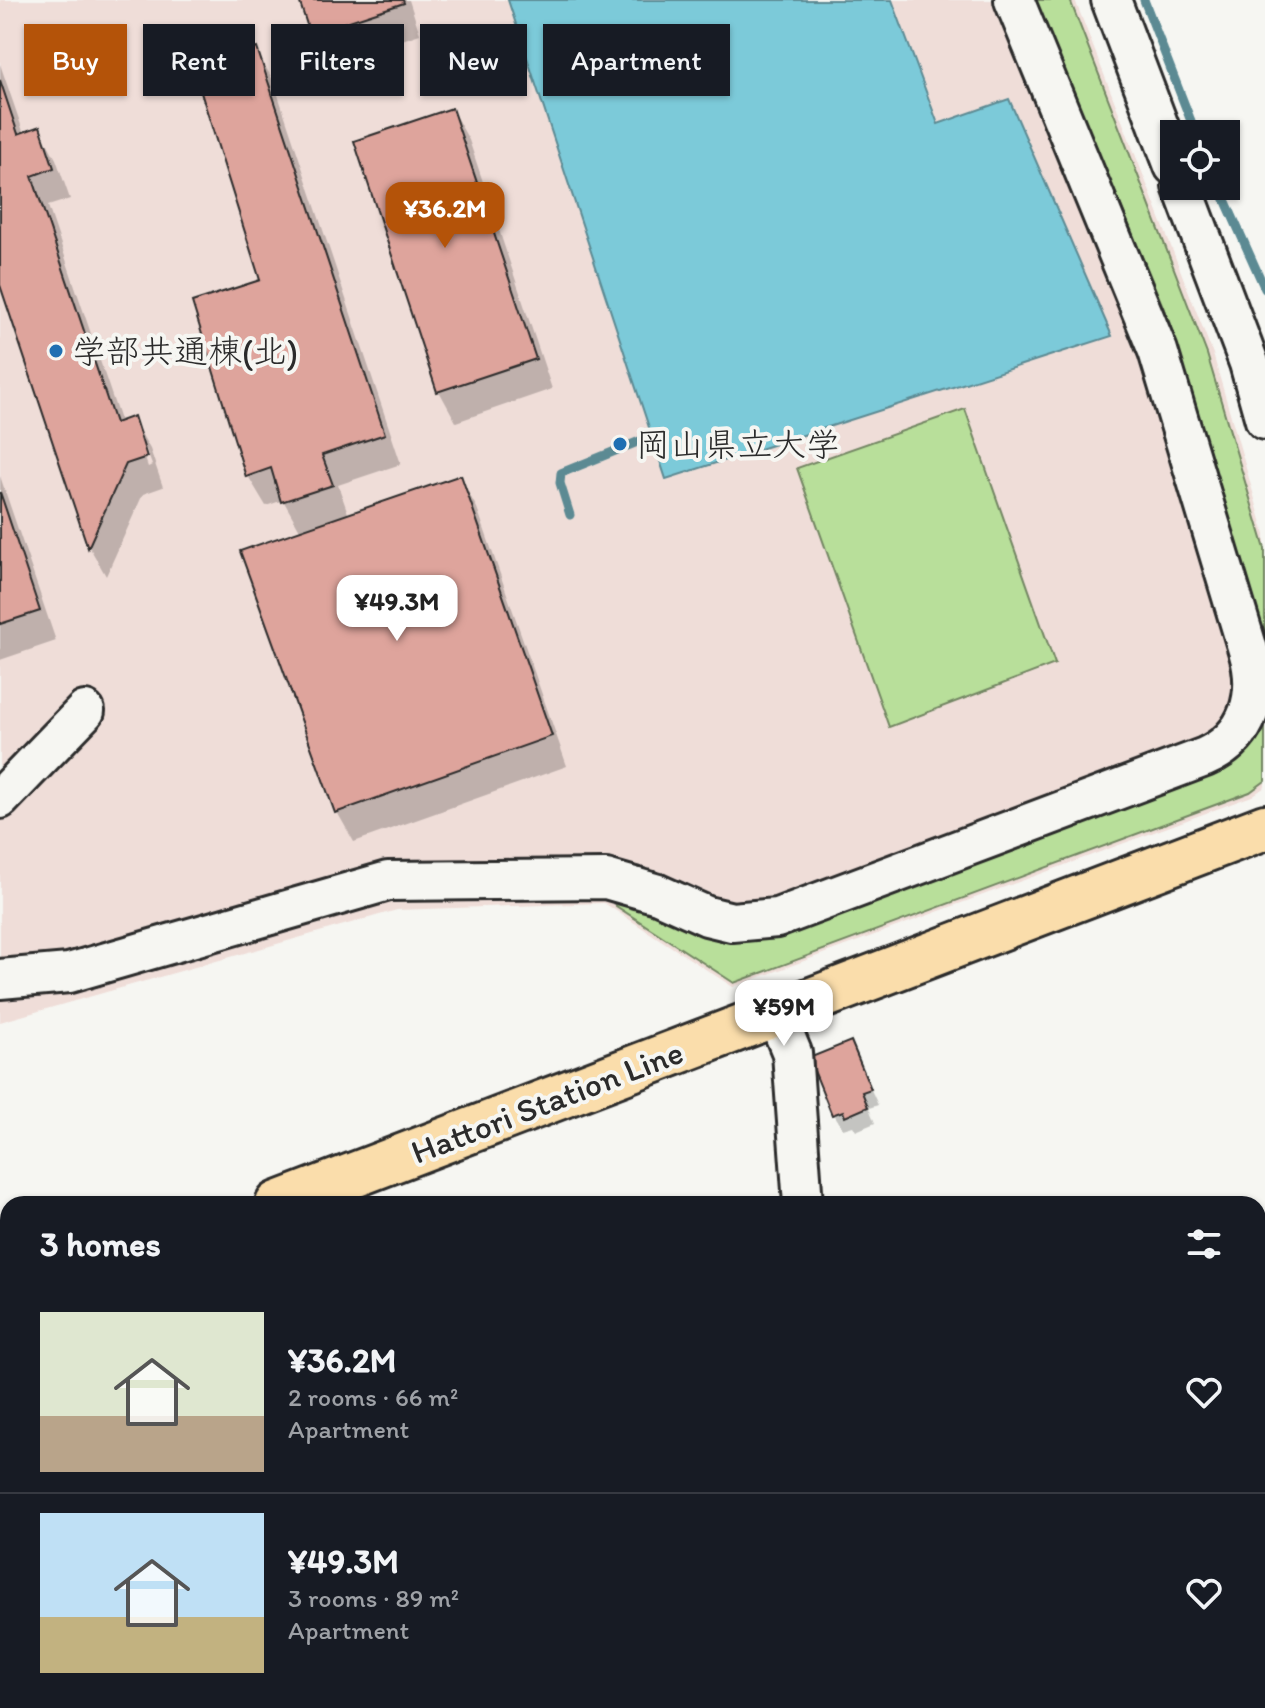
<!DOCTYPE html>
<html lang="en">
<head>
<meta charset="utf-8">
<style>
	:root { --surface:#171b24; --page:#20242c; --text:#f1f3f6; --muted:#9ea1a6; --line:#363941; --accent:#b45309 }
	body { margin:0; font-family:Itim,"Klee One",sans-serif; background:var(--page); color:var(--text); height:100vh; display:flex; flex-direction:column; font-size:30px; white-space:nowrap }
	* { box-sizing:border-box; margin:0 }
	p { font-size:26px; color:var(--muted) }
	.icon { flex:none; width:44px; height:44px; fill:none; stroke:currentColor; stroke-width:2; stroke-linecap:round; stroke-linejoin:round }
	.map { position:relative; flex:1; overflow:hidden }
	.details { position:absolute; left:0px; top:1196px; width:1266px; height:512px; display:flex; flex-direction:column; background:var(--surface); border-radius:24px 24px 0 0; box-shadow:0 2px 6px #0004 }
	.details>* { flex:none }
	.hud { position:absolute; left:24px; top:24px; width:800px; height:72px; display:flex; gap:16px }
	.fabs { position:absolute; left:1160px; top:120px; display:grid; gap:16px }
	.fabs a { display:grid; place-items:center; width:80px; height:80px; border-radius:0px; background:var(--surface); box-shadow:0 2px 6px #0004; font-size:40px }
	.price { position:absolute; translate:-50% -68px; padding:0 18px; border-radius:16px; background:#fff; color:#222; font-size:26px; line-height:52px; filter:drop-shadow(0 2px 4px #0008) }
	.price::after { content:''; position:absolute; left:50%; top:48px; width:24px; height:18px; margin-left:-12px; background:inherit; clip-path:polygon(0 0,100% 0,50% 100%) }
	.price.active { background:var(--accent); color:#fff }
	ul { padding:0; list-style:none }
	li { display:flex; align-items:center; gap:24px; height:200px; padding:0 40px }
	li+li { border-top:2px solid var(--line) }
	li span { display:grid; place-items:center; flex:none; width:224px; height:160px; border-radius:0px; color:#555 }
	li>.icon { margin-inline-start:auto }
	span .icon { width:96px; height:96px; fill:#fffc; stroke-width:1 }
	li b { font-size:34px }
	h2 { display:flex; justify-content:space-between; align-items:center; height:96px; padding:0 40px; font-size:34px }
	.chip { padding:0 28px; border-radius:0px; background:var(--surface); box-shadow:0 2px 6px #0004; font-size:28px; line-height:72px }
	.chip.active { background:var(--accent); color:#fff }
	.map>svg:first-child { display:block }
	.built { fill:#efddd8 }
	.green { fill:#b8df9a; stroke:#728562; stroke-width:2 }
	.water { fill:#7ccad9; stroke:#5c8a93; stroke-width:2 }
	.shadow { fill:#0003; fill-rule:evenodd }
	.lines { fill:none; stroke-linecap:round; stroke-linejoin:round }
	.stream { stroke:#5c8a93; stroke-width:9 }
	.building { fill:#dea49c; stroke:#2b2b2b; stroke-width:2 }
	.minor-casing { stroke:#2b2b2b; stroke-width:44 }
	.major-casing { stroke:#2b2b2b; stroke-width:50 }
	.minor { stroke:#f6f6f2; stroke-width:38 }
	.major { stroke:#faddab; stroke-width:44 }
	.rail-casing { stroke:#2b2b2b; stroke-width:9 }
	.rail { stroke:#f6f6f2; stroke-width:6; stroke-dasharray:18; stroke-linecap:butt }
	.poi-dot { fill:#1f6fb2; stroke:#f6f6f2; stroke-width:3 }
	.labels { text-anchor:middle; dominant-baseline:central; stroke-width:8; stroke-linejoin:round; paint-order:stroke }
	.poi-label { font-size:34px; fill:#2b2b2b; stroke:#f6f6f2; text-anchor:start }
	.street-label { font-size:34px; fill:#2b2b2b; stroke:#f6f6f2 }
</style>
</head>
<body>
<div class="map">
<svg width="1265" height="1708" viewBox="0 0 1265 1708">
	<rect width="100%" height="100%" fill="#f6f6f2"/>
	<filter id="ink" filterUnits="userSpaceOnUse"><feTurbulence type="fractalNoise" baseFrequency=".0125" numOctaves="2"/><feDisplacementMap in="SourceGraphic" scale="16" xChannelSelector="R" yChannelSelector="G"/><feConvolveMatrix kernelMatrix="1 2 1 2 8 2 1 2 1" color-interpolation-filters="sRGB"/></filter>
	<g filter="url(#ink)">
		<path class="built" d="M 0,0 L 1075,0 L 1213,354 L 1265,534 L 1265,787 L 1252,796 L 733,987 L 604,903 L 397,910 L 0,1022 Z"/>
		<path class="green" d="M 1035,0 L 1070,0 L 1207,354 L 1265,549 L 1265,648 L 1169,321 Z
			M 965,409 L 1055,664 L 889,727 L 797,468 Z
			M 1265,729 L 1265,781 L 1250,792 L 734,983 L 616,906 L 617,901 L 735,938 L 1242,753 Z"/>
		<path class="water" d="M 508,0 L 892,0 L 938,124 L 1009,99 L 1112,336 L 666,479 Z"/>
		<path class="shadow" d="M 301,0 L 409,0 L 420,34 L 330,64 L 312,33 Z
			M 256,50 L 273,80 L 401,464 L 338,485 L 349,516 L 460,478 L 477,508 L 567,766 L 354,842 L 337,812 L 301,532 L 283,500 L 266,506 L 248,476 L 194,303 L 262,281 Z
			M 0,64 L 24,134 L 39,128 L 56,159 L 70,199 L 48,206 L 121,423 L 133,419 L 150,449 L 163,487 L 143,494 L 106,576 L 90,548 L 0,279 ZM 142,449 L 146,449 L 152,465 L 148,467 Z
			M 452,110 L 469,140 L 552,389 L 456,422 L 439,391 Z
			M 0,476 L 56,641 L 0,660 Z
			M 850,1044 L 878,1105 L 869,1108 L 875,1123 L 856,1131 L 853,1126 L 843,1129 L 834,1114 Z
			M 1258,1640 L 1265,1652 L 1265,1694 L 1258,1697 Z"/>
		<g class="lines">
			<path class="stream" d="M 1144,0 L 1196,134
				M 1219,186 L 1265,289
				M 570,515 L 560,483 L 561,473 L 657,434
				M 1258,1523 L 1265,1522
				M 0,1664 L 8,1679
				M 19,1700 L 23,1708
				M 1121,1708 L 1124,1700"/>
		</g>
		<path class="building" d="M 299,0 L 403,0 L 404,3 L 310,34 Z
			M 257,48 L 385,434 L 322,455 L 333,485 L 281,502 L 271,468 L 246,477 L 192,302 L 260,280 L 193,67 Z
			M 0,80 L 18,134 L 40,126 L 54,168 L 32,176 L 115,423 L 134,416 L 147,457 L 126,464 L 88,548 L 0,285 Z
			M 452,108 L 536,359 L 437,392 L 354,141 Z
			M 461,475 L 552,736 L 335,813 L 240,551 Z
			M 0,492 L 40,611 L 0,624 Z
			M 851,1041 L 871,1089 L 862,1092 L 868,1107 L 845,1117 L 843,1111 L 832,1115 L 809,1058 Z
			M 1258,1639 L 1265,1653 L 1258,1658 Z
			M 1156,1700 L 1241,1700 L 1245,1708 L 1160,1708 Z"/>
		<g class="lines">
			<defs>
				<path id="minor" d="M 1111,0 L 1174,166
					M 1182,186 L 1249,363 L 1265,420
					M 0,799 L 85,711
					M 0,979 L 69,973 L 388,881 L 606,879 L 658,894 L 707,916 L 732,922 L 777,918 L 1205,757 C 1250,737 1261,694 1248,650 L 1158,351 L 1014,0
					M 776,1014 L 792,1053 L 803,1204
					M 0,1397 L 8,1416
					M 140,1700 L 143,1708
					M 818,1708 L 820,1700"/>
				<path id="major" d="M 278,1204 L 1265,827
					M 0,1309 L 8,1306"/>
			</defs>
			<use href="#minor" class="minor-casing"/>
			<use href="#major" class="major-casing"/>
			<use href="#minor" class="minor"/>
			<use href="#major" class="major"/>
			<defs>
				<path id="rail" d="M 0,1614 L 8,1629
					M 45,1700 L 49,1708"/>
			</defs>
			<use href="#rail" class="rail-casing"/>
			<use href="#rail" class="rail"/>
		</g>
	</g>
	<g class="poi-dot">
		<circle cx="56" cy="351" r="8"/>
		<circle cx="620" cy="444" r="8"/>
	</g>
	<g class="labels">
		<g class="poi-label">
			<text x="72" y="351">学部共通棟(北)</text>
			<text x="636" y="444">岡山県立大学</text>
		</g>
		<g class="street-label">
			<text transform="translate(547 1102) rotate(-21)">Hattori Station Line</text>
		</g>
	</g>
</svg>
<div class="fabs">
<a><svg class="icon" aria-label="locate" viewBox="0 0 24 24"><circle cx="12" cy="12" r="6"/><path d="M12 2v4M12 18v4M2 12h4M18 12h4"/></svg></a>
</div>
<b class="price active" style="left:445px;top:250px">¥36.2M</b>
<b class="price" style="left:397px;top:643px">¥49.3M</b>
<b class="price" style="left:784px;top:1048px">¥59M</b>
<div class="hud">
<a class="chip active">Buy</a>
<a class="chip">Rent</a>
<a class="chip">Filters</a>
<a class="chip">New</a>
<a class="chip">Apartment</a>
</div>
<section class="details">
<h2>3 homes<svg class="icon" aria-label="filters" viewBox="0 0 24 24"><path d="M4 7h16M4 17h16"/><circle cx="9" cy="7" r="2"/><circle cx="15" cy="17" r="2"/></svg></h2>
<ul>
<li><span style="background:linear-gradient(#dfe7d0 65%,#b9a48a 0)"><svg class="icon" aria-label="home" viewBox="0 0 24 24"><path d="M3 11l9-7 9 7M6 9v11h12V9"/></svg></span><div><b>¥36.2M</b><p>2 rooms · 66 m²</p><p>Apartment</p></div><svg class="icon" aria-label="heart" viewBox="0 0 24 24"><path d="M12 20l-8-8c-3-5 5-10 8-4 3-6 11-1 8 4z"/></svg></li>
<li><span style="background:linear-gradient(#bfe0f5 65%,#c2b280 0)"><svg class="icon" aria-label="home" viewBox="0 0 24 24"><path d="M3 11l9-7 9 7M6 9v11h12V9"/></svg></span><div><b>¥49.3M</b><p>3 rooms · 89 m²</p><p>Apartment</p></div><svg class="icon" aria-label="heart" viewBox="0 0 24 24"><path d="M12 20l-8-8c-3-5 5-10 8-4 3-6 11-1 8 4z"/></svg></li>
</ul>
</section>
</div>
</body>
</html>
